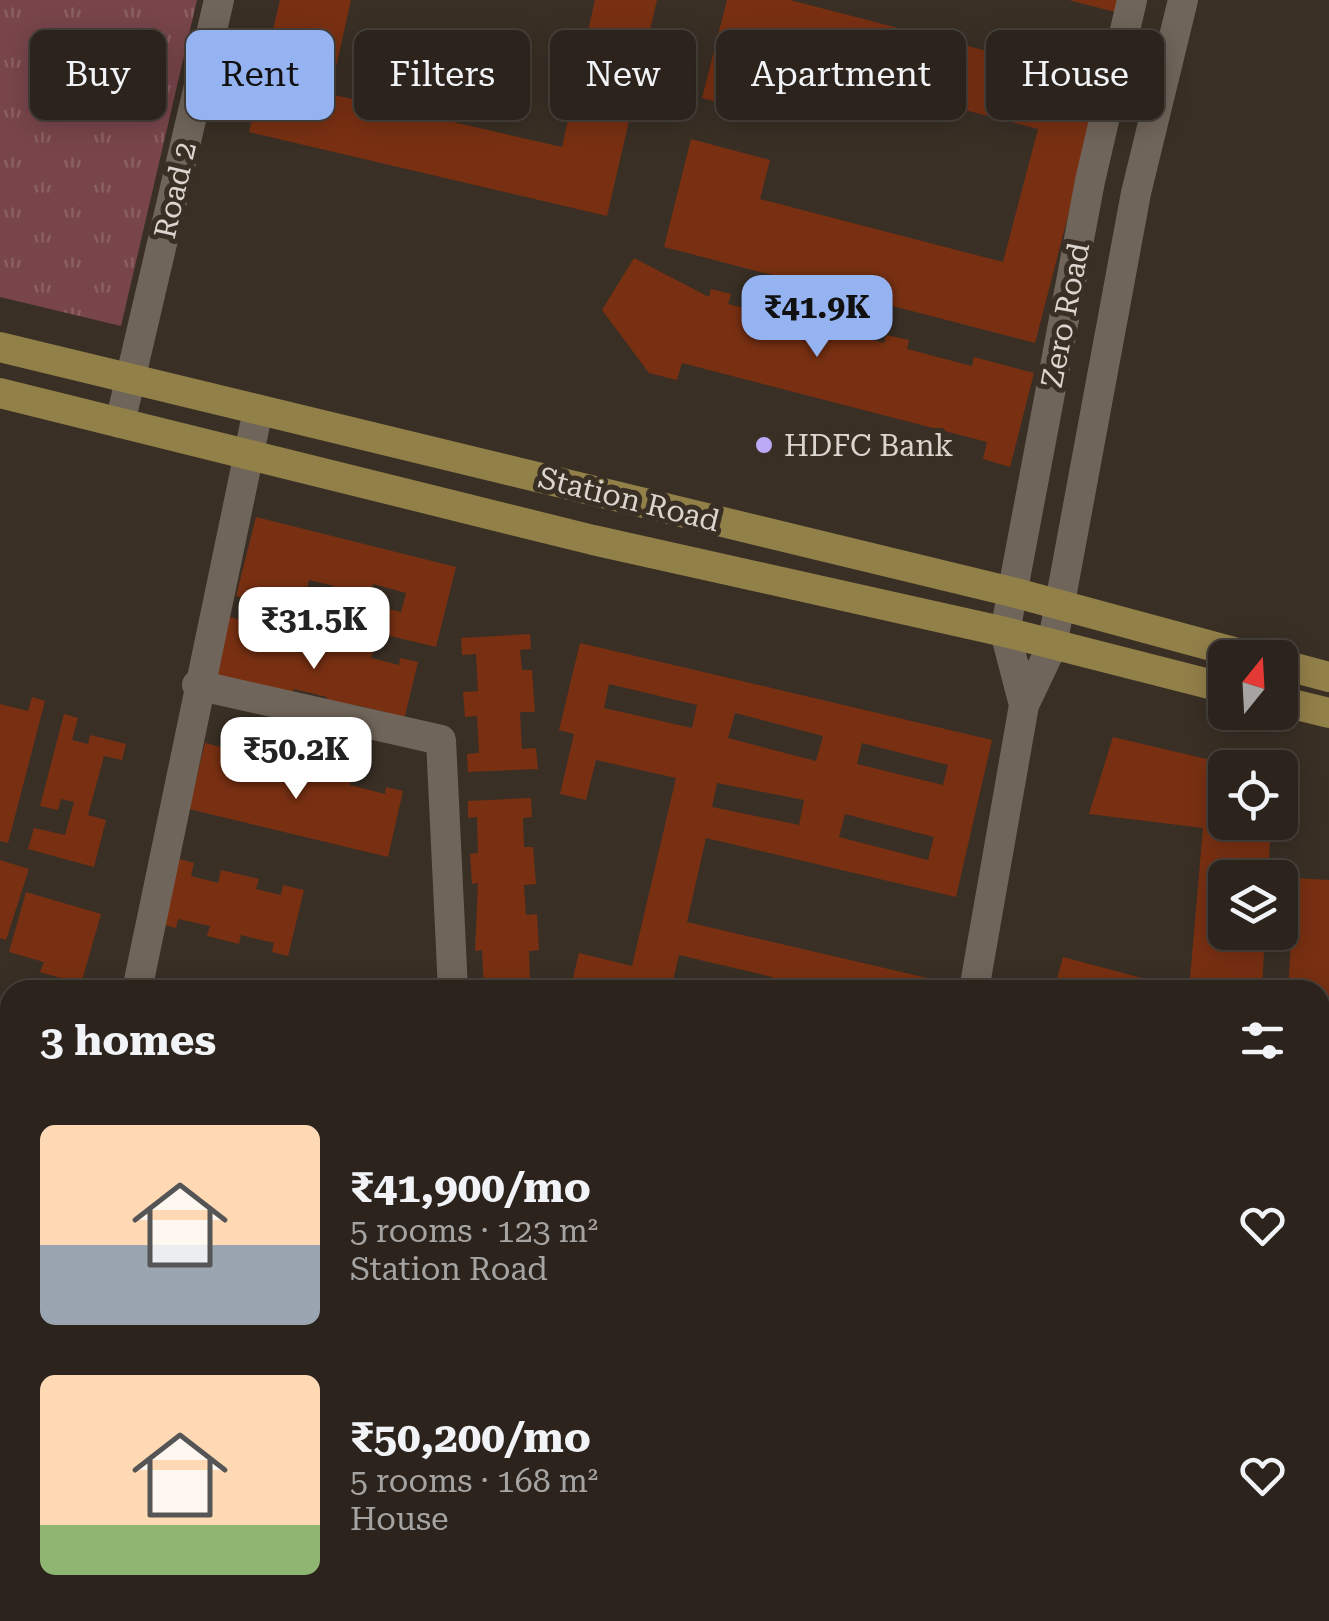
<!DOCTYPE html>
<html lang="en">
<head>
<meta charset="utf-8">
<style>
	:root { --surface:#2b231c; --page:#332b25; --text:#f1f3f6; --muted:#a6a4a3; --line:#47403b; --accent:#95b2f1 }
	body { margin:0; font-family:"Roboto Serif",serif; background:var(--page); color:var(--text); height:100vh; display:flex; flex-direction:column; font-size:38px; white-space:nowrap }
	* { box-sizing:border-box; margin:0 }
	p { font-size:32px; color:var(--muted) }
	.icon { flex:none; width:55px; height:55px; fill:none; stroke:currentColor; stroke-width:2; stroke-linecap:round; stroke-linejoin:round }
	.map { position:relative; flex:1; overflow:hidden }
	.side { position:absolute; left:0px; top:980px; width:1330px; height:642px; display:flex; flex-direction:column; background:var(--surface); border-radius:30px 30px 0 0; box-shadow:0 5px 25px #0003,0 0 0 2px var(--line) }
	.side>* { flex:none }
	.hud { position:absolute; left:30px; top:30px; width:1270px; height:90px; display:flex; gap:20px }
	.needle { width:65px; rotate:18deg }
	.fabs { position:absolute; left:1208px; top:640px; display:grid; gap:20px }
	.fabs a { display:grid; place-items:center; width:90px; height:90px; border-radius:15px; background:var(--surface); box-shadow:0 5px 25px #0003,0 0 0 2px var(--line); font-size:50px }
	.price { position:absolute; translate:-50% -85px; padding:0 22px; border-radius:20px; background:#fff; color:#222; font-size:32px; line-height:65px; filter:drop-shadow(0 2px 5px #0008) }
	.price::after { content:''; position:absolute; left:50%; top:60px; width:30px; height:22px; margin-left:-15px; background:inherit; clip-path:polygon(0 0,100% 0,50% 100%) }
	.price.on { background:var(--accent); color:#111 }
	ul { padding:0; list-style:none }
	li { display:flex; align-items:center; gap:30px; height:250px; padding:0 40px }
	li span { display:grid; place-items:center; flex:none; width:280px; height:200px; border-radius:15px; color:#555 }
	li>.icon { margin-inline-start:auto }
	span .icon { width:120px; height:120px; fill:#fffc; stroke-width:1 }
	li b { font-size:42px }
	h2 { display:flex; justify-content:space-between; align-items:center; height:120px; padding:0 40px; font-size:42px }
	.tag { padding:0 35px; border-radius:15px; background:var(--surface); box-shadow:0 5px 25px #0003,0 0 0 2px var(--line); font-size:35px; line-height:90px }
	.tag.on { background:var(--accent); color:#111 }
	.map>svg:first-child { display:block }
	.grass { fill:url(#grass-tufts) }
	.building { fill:#793012; fill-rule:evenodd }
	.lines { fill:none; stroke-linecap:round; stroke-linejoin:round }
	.minor { stroke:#70655a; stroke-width:30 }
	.major { stroke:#928049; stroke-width:30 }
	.poi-dot { fill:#bcaaf6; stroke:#392f25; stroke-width:4 }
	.labels { text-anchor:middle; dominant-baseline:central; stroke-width:10; stroke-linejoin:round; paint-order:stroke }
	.street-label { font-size:30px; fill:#dcd5cf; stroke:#392f25 }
	.poi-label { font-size:30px; fill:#dcd5cf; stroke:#392f25; text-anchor:start }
</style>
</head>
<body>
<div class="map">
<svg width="1329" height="1621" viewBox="0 0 1329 1621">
	<defs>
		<pattern id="grass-tufts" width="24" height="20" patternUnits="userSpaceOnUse" patternTransform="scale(2.5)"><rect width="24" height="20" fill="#77454a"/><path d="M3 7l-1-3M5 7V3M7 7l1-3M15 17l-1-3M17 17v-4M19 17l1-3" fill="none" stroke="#8a5f63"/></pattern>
	</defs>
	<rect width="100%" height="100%" fill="#392f25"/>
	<path class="grass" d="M 0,0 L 197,0 L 121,326 L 0,297 Z
		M 10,1278 L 10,1612 L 186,1613 L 184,1621 L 30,1621 L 0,1610 L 0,1299 Z"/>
	<path class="building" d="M 280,0 L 351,0 L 330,94 L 562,147 L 595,0 L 657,0 L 607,216 L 249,132 Z
		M 727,0 L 790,0 L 1103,81 L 1035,343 L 664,247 L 691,139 L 770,160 L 760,199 L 1003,262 L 1038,129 L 780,62 L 766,115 L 702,98 Z
		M 1069,0 L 1118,0 L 1115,12 Z
		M 634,258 L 709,297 L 711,289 L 731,294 L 728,304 L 788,319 L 791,310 L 825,319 L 823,327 L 884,343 L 886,335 L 909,340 L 907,349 L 972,366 L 974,357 L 1034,373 L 1010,467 L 983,459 L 987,442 L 682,363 L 677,380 L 649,373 L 602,310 Z
		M 256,517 L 456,567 L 436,647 L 382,634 L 389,609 L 401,612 L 406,593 L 373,584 L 367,607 L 332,598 L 334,586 L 309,580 L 301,613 L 236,596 Z
		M 230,617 L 245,621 L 243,632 L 272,639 L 275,628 L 312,637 L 310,647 L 334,652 L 337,643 L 373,652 L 371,658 L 399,665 L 400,658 L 418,662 L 402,728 L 389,713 L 356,705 L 353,716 L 323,710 L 327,697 L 294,689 L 291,702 L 214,683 Z
		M 530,634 L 531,649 L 520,650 L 522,670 L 532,670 L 535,712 L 520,712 L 522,749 L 536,748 L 538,769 L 468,772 L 467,754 L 479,753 L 477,716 L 465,717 L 463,692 L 478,691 L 476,654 L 462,655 L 461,638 Z
		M 580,643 L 992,740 L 956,897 L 706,838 L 687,922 L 936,980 L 934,990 L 827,990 L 803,985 L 802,990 L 769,990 L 772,977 L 679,955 L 673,981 L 705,990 L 570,990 L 579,953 L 632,966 L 676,778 L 596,760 L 586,800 L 560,794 L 574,734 L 559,730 ZM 609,684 L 697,705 L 692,728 L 604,708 ZM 735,713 L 823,736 L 816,761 L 728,738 ZM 862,743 L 948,765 L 943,785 L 857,764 ZM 717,783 L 804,800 L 799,825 L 712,807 ZM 845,814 L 934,837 L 928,860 L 839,837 Z
		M 32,697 L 45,701 L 8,843 L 0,841 L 0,704 L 28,711 Z
		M 64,714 L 78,718 L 72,740 L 88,744 L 90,735 L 126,744 L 122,760 L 104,756 L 88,815 L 106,820 L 94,867 L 28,849 L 34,828 L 65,835 L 74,802 L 61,799 L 58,810 L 40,806 Z
		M 1113,737 L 1236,766 L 1225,768 L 1225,822 L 1271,822 L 1268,878 L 1225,878 L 1225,932 L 1265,932 L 1262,990 L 1189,990 L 1203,828 L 1089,814 Z
		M 205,743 L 225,748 L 222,760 L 253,768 L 256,755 L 285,762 L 283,772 L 319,781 L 321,771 L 351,778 L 350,785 L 385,794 L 386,787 L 403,791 L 388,857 L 189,809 Z
		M 531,798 L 532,817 L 523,818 L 524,847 L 533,847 L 536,884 L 524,885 L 526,915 L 537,914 L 539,950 L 529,951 L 530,980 L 540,980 L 541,988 L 484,990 L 482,950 L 475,951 L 478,883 L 472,884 L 470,854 L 478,853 L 477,817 L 468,818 L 468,801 Z
		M 176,858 L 194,863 L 191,876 L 218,883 L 221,870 L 259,879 L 256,889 L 281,895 L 283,885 L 304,890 L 288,956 L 272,952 L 274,943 L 241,935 L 239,944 L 207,936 L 210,926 L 178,919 L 176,928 L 160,924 Z
		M 0,860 L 29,869 L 6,940 L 0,938 Z
		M 1295,878 L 1329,880 L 1329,1171 L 1320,1171 L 1320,990 L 1288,990 Z
		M 26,892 L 101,914 L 81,984 L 40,972 L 44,962 L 9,952 Z
		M 1063,957 L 1176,987 L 1175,990 L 1054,990 Z
		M 215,1612 L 256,1612 L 282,1620 L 212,1621 Z
		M 842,1612 L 840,1621 L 750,1621 L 720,1614 Z"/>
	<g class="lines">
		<path class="minor" d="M 120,423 L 219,0
			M 197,685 L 441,740 L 453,990
			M 1024,705 L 1005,632 L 1090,181 L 1132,0
			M 137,990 L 258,410
			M 974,990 L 1024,705 L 1052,646 L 1136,193 L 1183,0
			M 0,1265 L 10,1250
			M 397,1612 L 423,1621
			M 549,1612 L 587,1621
			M 952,1612 L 981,1621
			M 9,1614 L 30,1621
			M 184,1621 L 186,1612
			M 497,1621 L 503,1612
			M 890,1621 L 891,1612"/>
		<path class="major" d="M 0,347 L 1012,592 L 1256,658
			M 0,393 L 593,540 L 1005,632 L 1225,688
			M 1280,664 L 1329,677
			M 1280,701 L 1329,713"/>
	</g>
	<circle class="poi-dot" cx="764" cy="445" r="10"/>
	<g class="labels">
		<g class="street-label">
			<text transform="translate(175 190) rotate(-77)">Road 2</text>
			<text transform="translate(1065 315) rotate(-79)">Zero Road</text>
			<text transform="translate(629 499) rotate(14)">Station Road</text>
		</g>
		<g class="poi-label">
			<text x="784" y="445">HDFC Bank</text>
		</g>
	</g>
</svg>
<div class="fabs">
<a><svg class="needle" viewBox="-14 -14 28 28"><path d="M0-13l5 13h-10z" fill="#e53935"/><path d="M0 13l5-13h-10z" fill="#a6a4a3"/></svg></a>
<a><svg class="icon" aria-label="locate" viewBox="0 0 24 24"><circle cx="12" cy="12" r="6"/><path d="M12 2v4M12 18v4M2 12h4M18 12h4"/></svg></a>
<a><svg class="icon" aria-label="layers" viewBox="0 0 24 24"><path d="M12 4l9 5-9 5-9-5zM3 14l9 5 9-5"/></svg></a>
</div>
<b class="price on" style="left:817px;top:360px">₹41.9K</b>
<b class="price" style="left:314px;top:672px">₹31.5K</b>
<b class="price" style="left:296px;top:802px">₹50.2K</b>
<div class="hud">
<a class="tag">Buy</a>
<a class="tag on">Rent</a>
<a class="tag">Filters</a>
<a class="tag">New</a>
<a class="tag">Apartment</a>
<a class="tag">House</a>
</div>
<section class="side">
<h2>3 homes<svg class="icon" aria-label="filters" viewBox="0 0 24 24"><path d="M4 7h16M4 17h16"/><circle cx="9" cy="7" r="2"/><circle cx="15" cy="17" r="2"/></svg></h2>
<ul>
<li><span style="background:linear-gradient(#ffd9b3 60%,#9aa5b1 0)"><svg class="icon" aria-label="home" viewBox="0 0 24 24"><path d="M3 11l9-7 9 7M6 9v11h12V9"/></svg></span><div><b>₹41,900/mo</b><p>5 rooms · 123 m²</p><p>Station Road</p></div><svg class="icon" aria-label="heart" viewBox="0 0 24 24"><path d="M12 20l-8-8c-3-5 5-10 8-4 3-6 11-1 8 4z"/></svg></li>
<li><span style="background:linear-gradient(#ffd9b3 75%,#8fb573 0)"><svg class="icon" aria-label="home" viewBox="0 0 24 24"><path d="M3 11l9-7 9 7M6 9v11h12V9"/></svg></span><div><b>₹50,200/mo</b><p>5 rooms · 168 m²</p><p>House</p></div><svg class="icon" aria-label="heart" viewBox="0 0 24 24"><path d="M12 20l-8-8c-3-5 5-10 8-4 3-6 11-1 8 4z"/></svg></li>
</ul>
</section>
</div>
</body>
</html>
